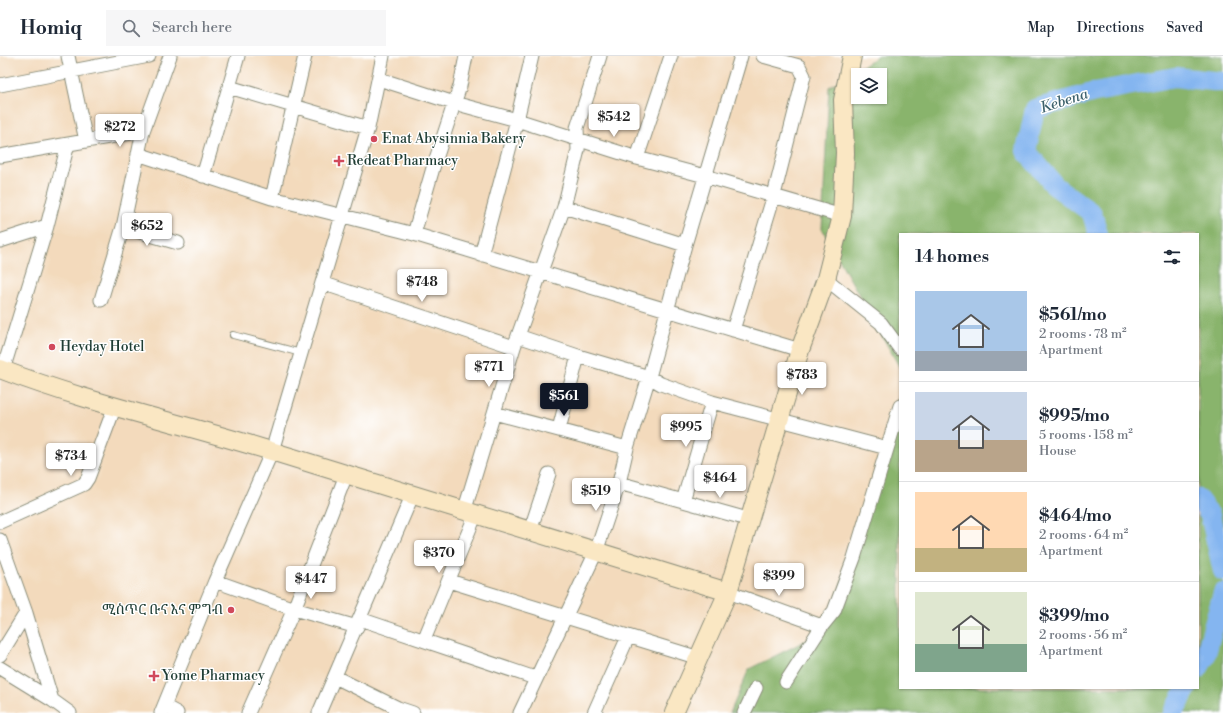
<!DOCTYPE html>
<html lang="en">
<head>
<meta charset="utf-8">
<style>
	:root { --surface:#fff; --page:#f6f6f7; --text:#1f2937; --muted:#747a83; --line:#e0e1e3; --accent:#111827 }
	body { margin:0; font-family:"Libre Bodoni","Noto Serif Ethiopic",serif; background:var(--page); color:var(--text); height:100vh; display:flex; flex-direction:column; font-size:15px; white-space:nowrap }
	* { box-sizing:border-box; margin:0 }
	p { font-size:13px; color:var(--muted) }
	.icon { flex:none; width:22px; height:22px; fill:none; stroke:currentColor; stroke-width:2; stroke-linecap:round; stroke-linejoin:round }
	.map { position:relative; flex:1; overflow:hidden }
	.sheet { position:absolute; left:899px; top:177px; width:300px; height:456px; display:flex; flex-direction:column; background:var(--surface); border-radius:0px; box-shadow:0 1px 3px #0004 }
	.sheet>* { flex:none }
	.controls { position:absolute; left:851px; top:12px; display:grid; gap:8px }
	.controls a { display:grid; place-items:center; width:36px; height:36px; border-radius:0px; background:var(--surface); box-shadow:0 1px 3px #0004; font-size:20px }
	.price { position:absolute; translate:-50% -34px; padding:0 9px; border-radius:4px; background:#fff; color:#222; font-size:13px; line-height:26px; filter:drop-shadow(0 1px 2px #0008) }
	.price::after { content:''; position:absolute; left:50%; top:24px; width:12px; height:9px; margin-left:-6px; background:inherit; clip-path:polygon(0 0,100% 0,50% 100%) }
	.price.current { background:var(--accent); color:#fff }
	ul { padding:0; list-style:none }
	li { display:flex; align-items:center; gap:12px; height:100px; padding:0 16px }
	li+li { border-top:1px solid var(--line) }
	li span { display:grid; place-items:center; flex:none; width:112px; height:80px; border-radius:0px; color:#555 }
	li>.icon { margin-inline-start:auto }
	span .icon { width:48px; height:48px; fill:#fffc; stroke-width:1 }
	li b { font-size:17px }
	h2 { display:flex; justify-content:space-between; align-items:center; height:48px; padding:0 16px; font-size:17px }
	header { display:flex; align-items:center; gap:24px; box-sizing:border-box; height:56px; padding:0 20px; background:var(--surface); border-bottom:1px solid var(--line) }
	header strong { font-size:19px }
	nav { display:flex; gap:22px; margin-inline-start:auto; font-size:14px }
	.search { width:280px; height:36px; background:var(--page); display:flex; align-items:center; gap:10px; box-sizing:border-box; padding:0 14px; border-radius:0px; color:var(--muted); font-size:15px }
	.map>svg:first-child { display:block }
	.forest { fill:#89b46c; stroke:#547850; fill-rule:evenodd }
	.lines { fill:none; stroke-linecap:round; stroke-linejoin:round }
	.river { stroke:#84b5f0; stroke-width:20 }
	.service-casing { stroke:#898c78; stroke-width:8 }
	.minor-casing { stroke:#898c78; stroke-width:15 }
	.secondary-casing { stroke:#898c78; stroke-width:20 }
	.service { stroke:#fff; stroke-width:6 }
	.minor { stroke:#fff; stroke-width:13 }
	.secondary { stroke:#fae7c3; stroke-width:18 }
	.poi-dot { fill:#d1495b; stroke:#fff; stroke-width:1.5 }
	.labels { text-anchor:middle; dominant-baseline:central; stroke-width:3; stroke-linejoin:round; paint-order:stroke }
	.poi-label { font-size:14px; fill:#1f3d34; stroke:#fff; text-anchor:start }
	.water-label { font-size:15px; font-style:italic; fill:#3d616c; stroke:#fff }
</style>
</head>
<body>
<header>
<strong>Homiq</strong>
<div class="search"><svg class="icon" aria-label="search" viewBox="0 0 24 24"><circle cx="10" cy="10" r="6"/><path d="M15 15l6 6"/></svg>Search here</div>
<nav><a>Map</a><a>Directions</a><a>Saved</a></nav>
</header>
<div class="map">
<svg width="1223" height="657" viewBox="0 0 1223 657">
	<rect width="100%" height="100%" fill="#fff"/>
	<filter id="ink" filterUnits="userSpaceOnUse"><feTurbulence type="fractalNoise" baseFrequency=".025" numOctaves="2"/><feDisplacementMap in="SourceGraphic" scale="8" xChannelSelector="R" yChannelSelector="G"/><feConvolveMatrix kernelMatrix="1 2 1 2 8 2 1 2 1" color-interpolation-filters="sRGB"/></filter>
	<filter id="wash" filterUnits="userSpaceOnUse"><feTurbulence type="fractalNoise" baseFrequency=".012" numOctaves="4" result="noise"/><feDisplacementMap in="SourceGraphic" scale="16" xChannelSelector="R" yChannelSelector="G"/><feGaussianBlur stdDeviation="0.9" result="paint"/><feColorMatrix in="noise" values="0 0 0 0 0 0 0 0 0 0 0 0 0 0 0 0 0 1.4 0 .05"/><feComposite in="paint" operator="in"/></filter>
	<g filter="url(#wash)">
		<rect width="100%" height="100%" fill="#f3dabc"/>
		<path class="forest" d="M 876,0 L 1223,0 L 1223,657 L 730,657 L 749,613 L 827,574 L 900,337 L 900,632 L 1198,632 L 1198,178 L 900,178 L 900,312 L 822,173 L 829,31 L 874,3 ZM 858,19 L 880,19 L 880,41 L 858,41 Z"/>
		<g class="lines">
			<path class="river" d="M 1098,178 L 1092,157 L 1055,130 L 1026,95 L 1035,53 L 1095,36 L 1175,21 L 1223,26
				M 1198,443 L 1210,459 L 1223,515
				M 1198,613 L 1205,601 L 1223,537
				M 1173,657 L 1187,632"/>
		</g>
	</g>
	<g filter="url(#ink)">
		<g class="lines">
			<defs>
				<path id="service" d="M 233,279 L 301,297"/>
				<path id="minor" d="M 68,0 L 86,85
					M 379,23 L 454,47 L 517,64 L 637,102 L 705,120 L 842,160
					M 0,29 L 149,0
					M 229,31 L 368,72
					M 138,98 L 272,142 L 414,178 L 800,294
					M 0,100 L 143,75 L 170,0
					M 637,102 L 671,0
					M 203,120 L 238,0
					M 272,142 L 305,0
					M 564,151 L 685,189
					M 123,171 L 178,187
					M 414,178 L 433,112 L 460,30 L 466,0
					M 0,185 L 47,170
					M 481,199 L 517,64 L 532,0
					M 826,223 L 881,267 L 900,293
					M 322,227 L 514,291
					M 101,244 L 123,171 L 143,75
					M 733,274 L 774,139 L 804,20 L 799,10 L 763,0
					M 518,280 L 578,300 L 649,321 L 661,328 L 712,346 L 887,392
					M 3,314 L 47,170 L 68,88
					M 494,357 L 627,392
					M 559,373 L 578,300
					M 619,427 L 751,464
					M 683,445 L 712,346
					M 464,456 L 514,291 L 564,151 L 578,94 L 577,72 L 600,0
					M 0,466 L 84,428 L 88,422 L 115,350
					M 530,475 L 549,418
					M 0,484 L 26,557 L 0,599
					M 215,525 L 294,553 L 357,571
					M 449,525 L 699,602
					M 728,536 L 822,570
					M 26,557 L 52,644 L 70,657
					M 360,563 L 535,622
					M 424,584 L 475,460
					M 0,612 L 52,644
					M 335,621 L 398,652
					M 786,626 L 822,570 L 834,555 L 854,502 L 900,350
					M 164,650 L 177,657
					M 161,657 L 215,525 L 272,395 L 368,72 L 383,0
					M 248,657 L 294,553 L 346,419
					M 319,657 L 412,440
					M 395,657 L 398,652 L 413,657
					M 520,657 L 596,496 L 619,427 L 627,392 L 649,321 L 685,189 L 741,0
					M 594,657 L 628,581
					M 744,657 L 756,632"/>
				<path id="secondary" d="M 0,313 C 88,347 181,367 271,395 C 423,442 575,490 728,536
					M 674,657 L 728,536 L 800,294 L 826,223 L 842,160 L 845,97 L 843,44 L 852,0"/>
			</defs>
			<use href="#service" class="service-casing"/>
			<use href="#minor" class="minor-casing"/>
			<use href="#secondary" class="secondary-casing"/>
			<use href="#service" class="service"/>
			<use href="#minor" class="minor"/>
			<use href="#secondary" class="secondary"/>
		</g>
	</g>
	<g class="poi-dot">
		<circle cx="374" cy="83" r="4"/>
		<path d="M337 99h4v4h4v4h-4v4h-4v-4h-4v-4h4z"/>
		<circle cx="52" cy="291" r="4"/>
		<circle cx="231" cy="554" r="4"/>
		<path d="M152 614h4v4h4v4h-4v4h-4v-4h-4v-4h4z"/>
	</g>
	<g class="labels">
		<g class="poi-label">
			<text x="382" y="83">Enat Abysinnia Bakery</text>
			<text x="347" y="105">Redeat Pharmacy</text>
			<text x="60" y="291">Heyday Hotel</text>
			<text x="223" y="554" text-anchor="end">ሚስጥር ቡና እና ምግብ</text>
			<text x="162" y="620">Yome Pharmacy</text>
		</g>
		<g class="water-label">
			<text transform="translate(1064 45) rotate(-18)">Kebena</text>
		</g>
	</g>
</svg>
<div class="controls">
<a><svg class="icon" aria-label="layers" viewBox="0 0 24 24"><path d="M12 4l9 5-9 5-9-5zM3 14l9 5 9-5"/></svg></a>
</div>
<b class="price" style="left:614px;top:82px">$542</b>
<b class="price" style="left:120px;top:92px">$272</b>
<b class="price" style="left:147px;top:191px">$652</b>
<b class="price" style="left:422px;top:247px">$748</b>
<b class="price" style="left:489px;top:332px">$771</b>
<b class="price" style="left:802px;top:340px">$783</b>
<b class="price current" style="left:564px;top:361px">$561</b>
<b class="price" style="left:686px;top:392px">$995</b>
<b class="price" style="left:71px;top:421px">$734</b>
<b class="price" style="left:720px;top:443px">$464</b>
<b class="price" style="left:596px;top:456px">$519</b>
<b class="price" style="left:439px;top:518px">$370</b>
<b class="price" style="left:779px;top:541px">$399</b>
<b class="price" style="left:311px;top:544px">$447</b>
<section class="sheet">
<h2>14 homes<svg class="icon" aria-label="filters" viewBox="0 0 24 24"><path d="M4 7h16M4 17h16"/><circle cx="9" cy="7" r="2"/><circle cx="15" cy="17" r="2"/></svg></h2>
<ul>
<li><span style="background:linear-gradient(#a9c7e8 75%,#9aa5b1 0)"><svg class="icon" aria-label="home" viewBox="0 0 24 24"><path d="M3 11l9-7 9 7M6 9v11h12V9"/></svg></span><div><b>$561/mo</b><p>2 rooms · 78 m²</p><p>Apartment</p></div></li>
<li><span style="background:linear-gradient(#c9d6e8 60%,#b9a48a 0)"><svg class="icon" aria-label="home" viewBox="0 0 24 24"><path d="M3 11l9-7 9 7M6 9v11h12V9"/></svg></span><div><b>$995/mo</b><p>5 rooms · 158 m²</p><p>House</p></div></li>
<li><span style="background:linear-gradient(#ffd9b3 70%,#c2b280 0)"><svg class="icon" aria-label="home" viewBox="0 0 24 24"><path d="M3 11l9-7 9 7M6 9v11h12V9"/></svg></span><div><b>$464/mo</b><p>2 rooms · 64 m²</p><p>Apartment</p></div></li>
<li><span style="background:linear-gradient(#dfe7d0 65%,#7fa58c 0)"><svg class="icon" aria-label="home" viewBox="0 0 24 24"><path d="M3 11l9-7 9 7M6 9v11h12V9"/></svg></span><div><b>$399/mo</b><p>2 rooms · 56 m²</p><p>Apartment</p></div></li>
</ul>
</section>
</div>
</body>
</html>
